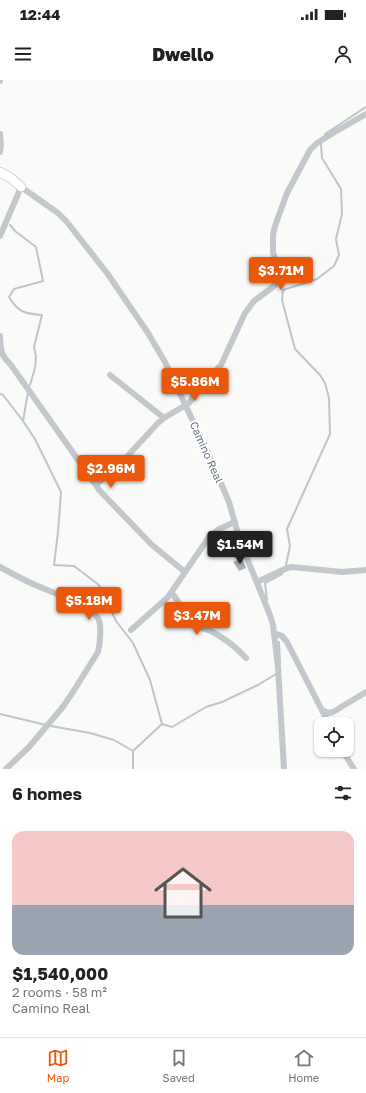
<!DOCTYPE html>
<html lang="en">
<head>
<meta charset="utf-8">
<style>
	:root { --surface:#fff; --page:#f2f2f2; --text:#222; --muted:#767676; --line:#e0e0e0; --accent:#ea580c }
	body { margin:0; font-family:"Golos Text",sans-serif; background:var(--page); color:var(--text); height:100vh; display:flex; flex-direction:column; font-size:15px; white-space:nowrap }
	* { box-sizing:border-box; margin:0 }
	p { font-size:13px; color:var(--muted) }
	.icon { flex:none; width:22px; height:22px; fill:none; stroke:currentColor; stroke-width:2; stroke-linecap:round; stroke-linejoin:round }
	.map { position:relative; height:689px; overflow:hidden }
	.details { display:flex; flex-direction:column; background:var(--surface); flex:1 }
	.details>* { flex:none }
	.fabs { position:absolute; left:314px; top:637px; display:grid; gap:8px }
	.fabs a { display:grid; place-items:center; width:40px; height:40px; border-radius:8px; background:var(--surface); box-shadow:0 1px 3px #0004; font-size:20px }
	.price { position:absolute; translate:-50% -34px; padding:0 9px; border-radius:4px; background:var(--accent); color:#fff; font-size:13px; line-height:26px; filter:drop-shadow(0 1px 2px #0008) }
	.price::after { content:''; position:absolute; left:50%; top:24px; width:12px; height:9px; margin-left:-6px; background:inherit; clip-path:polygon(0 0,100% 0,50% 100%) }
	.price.on { background:#222; color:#fff }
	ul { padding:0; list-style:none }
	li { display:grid; align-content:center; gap:8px; height:212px; padding:0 12px }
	li span { display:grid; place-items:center; height:124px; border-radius:12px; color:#555 }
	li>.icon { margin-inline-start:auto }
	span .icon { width:72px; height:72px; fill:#fffc; stroke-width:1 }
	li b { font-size:17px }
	h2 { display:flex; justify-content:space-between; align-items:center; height:48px; padding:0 12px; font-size:17px }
	.status { display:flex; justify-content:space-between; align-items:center; height:28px; padding:0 20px; background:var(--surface); direction:ltr }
	.status svg { height:11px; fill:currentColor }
	header { display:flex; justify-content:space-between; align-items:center; height:52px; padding:0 12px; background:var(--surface); font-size:18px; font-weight:800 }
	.dock { display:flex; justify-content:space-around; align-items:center; height:56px; border-top:1px solid var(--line); background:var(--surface); font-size:11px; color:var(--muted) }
	.dock a { display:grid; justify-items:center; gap:2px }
	.dock .on { color:var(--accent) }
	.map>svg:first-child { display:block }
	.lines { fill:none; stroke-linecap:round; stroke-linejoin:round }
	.stream { stroke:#bbc7cb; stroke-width:2 }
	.building { fill:#aab3b9 }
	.secondary-casing { stroke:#b3babf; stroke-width:10 }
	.street { stroke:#c3c8cc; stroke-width:6 }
	.secondary { stroke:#fff; stroke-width:9 }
	.labels { text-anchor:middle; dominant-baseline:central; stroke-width:4; stroke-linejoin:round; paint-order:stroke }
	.street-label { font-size:11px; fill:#657683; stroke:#fff }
</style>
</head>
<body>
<div class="status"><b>12:44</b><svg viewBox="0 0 49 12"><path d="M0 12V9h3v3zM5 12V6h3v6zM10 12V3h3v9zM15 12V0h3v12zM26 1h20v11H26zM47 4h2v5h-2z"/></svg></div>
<header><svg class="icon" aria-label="menu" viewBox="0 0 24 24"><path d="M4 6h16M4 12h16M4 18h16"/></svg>Dwello<svg class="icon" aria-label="person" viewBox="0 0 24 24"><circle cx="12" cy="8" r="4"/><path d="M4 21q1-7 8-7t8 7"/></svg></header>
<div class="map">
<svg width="366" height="689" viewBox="0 0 366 689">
	<rect width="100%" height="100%" fill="#fafaf8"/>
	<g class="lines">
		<path class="stream" d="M 325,54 L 366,27
			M 10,145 L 15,151 L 36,167 L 43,201 L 14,209 L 9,217 C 18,232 25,234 42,235 L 34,267 L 36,277 L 35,288 L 30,305
			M 28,312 L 23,341 L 35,359 L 61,412 L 58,452 L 54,485 L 74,486 L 99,505 L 116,541 L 133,563 L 150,600 L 162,644 L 133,671 L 133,689
			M 0,314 L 3,315 L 23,341
			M 286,485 L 290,466 L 287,449 L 330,354 L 329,318 L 325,303 L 320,295 L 295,269 L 282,220 L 283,210 L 317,199 L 334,186 L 339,175 L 336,159 L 342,134 L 341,109 L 322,78 L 321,64
			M 267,520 L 265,503 L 282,494
			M 279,562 L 280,583
			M 0,634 L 46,645
			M 162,644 L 172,647 L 206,627 L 222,622 L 258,605 L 276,594
			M 51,646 L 90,653 L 114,660 L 133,671"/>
	</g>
	<path class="building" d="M 242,478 L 246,488 L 239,491 L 233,482 Z"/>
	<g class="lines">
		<defs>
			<path id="secondary" d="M 0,92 L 11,98 L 21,107"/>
		</defs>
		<use href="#secondary" class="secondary-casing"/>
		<path class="street" d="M 0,1 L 0,0
			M 0,54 L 1,65 L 0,72
			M 0,156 L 21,107 L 58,133 L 67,142 L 107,193 L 148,253 L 165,282 L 208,373 L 229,422 L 240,461 L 270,535 L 273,545 L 278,587 L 284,689
			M 0,256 C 1,271 0,274 11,285 L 100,411 L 152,465 L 185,492
			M 110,295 L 164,338
			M 96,405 L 122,382 L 158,343 L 164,338 L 189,323 L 199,308 L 221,285 L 245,233 L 254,221 L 274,206 L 278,201 L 279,194 L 273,172 L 273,155 L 275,146 L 287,113 L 310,70 L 317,63 L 333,53 L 366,34
			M 0,487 C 11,493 22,499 33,504 C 48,511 90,525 98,538 C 102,545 100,564 98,572 L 71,615 L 62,628 L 29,667 L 6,689
			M 257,502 L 287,488 L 292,487 L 342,492 L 366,490
			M 171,513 C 182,521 179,535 188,542 C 194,547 204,548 211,551 C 224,558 236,567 246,578
			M 131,550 L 168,517 L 209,457 L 219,449 L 235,442
			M 274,553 L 282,556 L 287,562 L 329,644
			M 322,630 L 328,633 L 333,632 L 366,612
			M 342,670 L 354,689"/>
		<use href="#secondary" class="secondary"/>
	</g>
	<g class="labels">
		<g class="street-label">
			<text transform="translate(207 372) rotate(66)">Camino Real</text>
		</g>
	</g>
</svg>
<div class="fabs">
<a><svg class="icon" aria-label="locate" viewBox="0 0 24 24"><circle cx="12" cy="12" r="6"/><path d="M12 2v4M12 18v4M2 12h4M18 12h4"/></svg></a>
</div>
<b class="price" style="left:281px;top:211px">$3.71M</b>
<b class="price" style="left:195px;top:322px">$5.86M</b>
<b class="price" style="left:111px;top:409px">$2.96M</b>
<b class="price on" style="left:240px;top:485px">$1.54M</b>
<b class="price" style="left:89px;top:541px">$5.18M</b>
<b class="price" style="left:197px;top:556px">$3.47M</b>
</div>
<section class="details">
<h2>6 homes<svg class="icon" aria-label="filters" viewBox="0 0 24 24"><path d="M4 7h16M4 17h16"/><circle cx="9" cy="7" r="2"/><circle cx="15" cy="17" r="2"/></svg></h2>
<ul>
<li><span style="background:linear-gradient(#f6c9c9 60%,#9aa5b1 0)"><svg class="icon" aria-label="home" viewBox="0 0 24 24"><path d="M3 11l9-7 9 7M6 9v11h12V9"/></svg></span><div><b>$1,540,000</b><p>2 rooms · 58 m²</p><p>Camino Real</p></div></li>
</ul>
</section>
<nav class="dock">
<a class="on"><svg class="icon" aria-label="map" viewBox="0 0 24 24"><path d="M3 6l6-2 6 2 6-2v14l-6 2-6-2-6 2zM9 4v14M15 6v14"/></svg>Map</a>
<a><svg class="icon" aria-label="saved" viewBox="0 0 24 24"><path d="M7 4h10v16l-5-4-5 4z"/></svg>Saved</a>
<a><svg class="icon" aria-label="home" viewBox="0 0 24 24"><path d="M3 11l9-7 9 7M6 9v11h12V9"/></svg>Home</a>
</nav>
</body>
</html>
